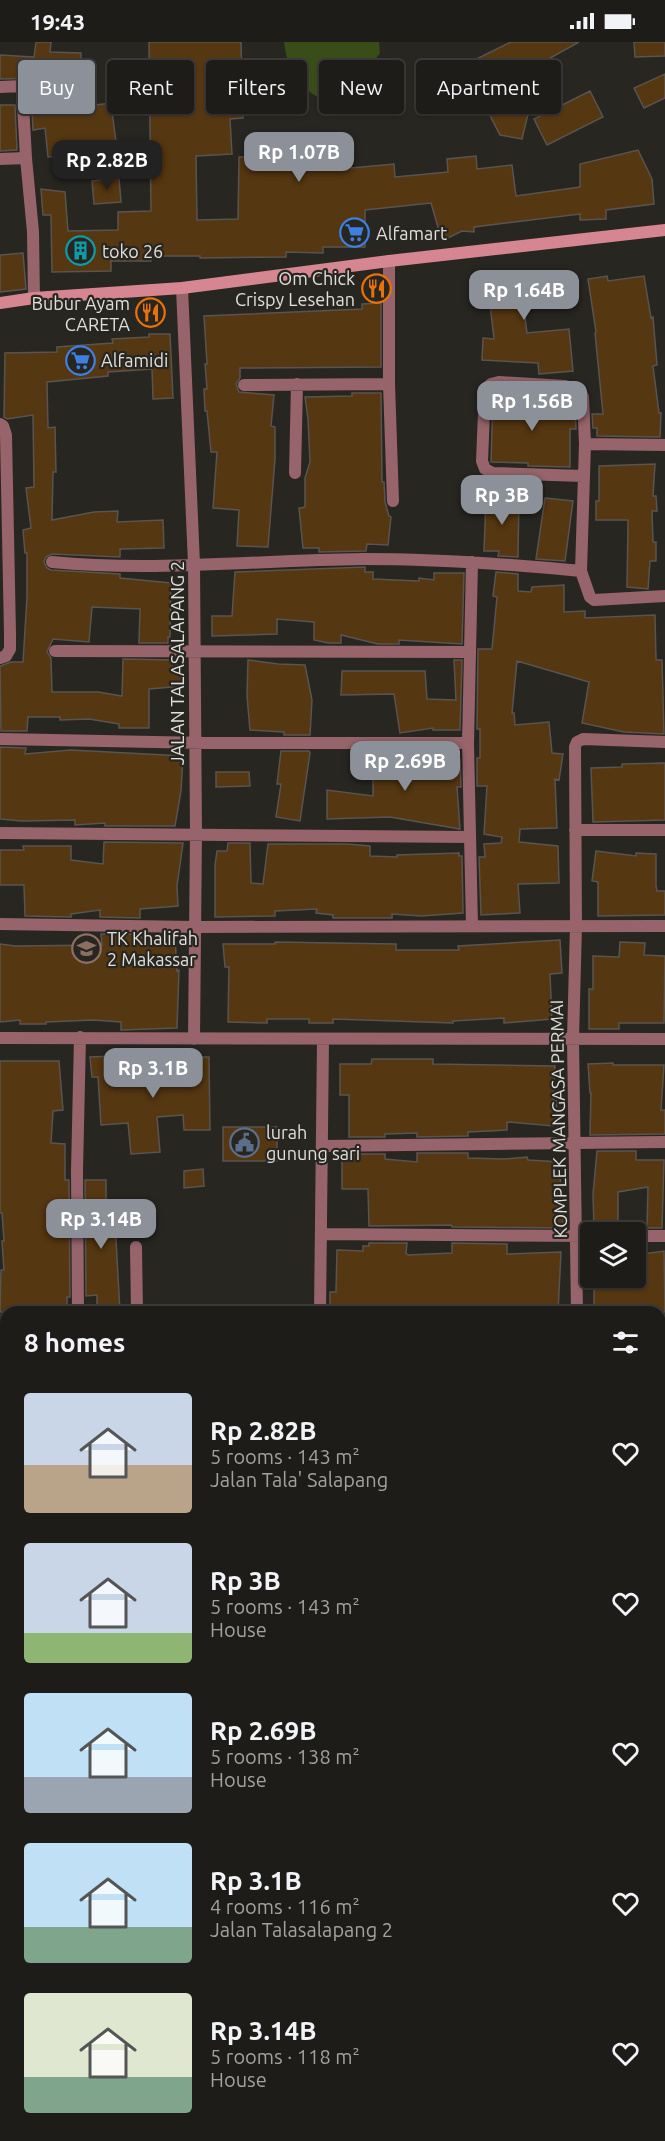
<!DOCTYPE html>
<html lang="en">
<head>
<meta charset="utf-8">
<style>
	:root { --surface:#1e1c19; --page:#2b2926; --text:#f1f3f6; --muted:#a1a1a2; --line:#3c3a38; --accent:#8c9099 }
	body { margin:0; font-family:Ubuntu,sans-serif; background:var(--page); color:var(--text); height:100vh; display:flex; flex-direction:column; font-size:22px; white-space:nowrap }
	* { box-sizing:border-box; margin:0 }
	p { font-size:20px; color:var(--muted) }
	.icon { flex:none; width:33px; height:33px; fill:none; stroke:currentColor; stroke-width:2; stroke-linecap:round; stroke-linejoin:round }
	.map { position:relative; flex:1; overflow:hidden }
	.side { position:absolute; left:0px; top:1264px; width:666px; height:836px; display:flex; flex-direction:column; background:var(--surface); border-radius:18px 18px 0 0; box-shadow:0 2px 4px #0004,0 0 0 2px var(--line) }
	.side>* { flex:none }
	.guide { position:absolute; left:18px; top:18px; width:630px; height:54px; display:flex; gap:12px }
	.buttons { position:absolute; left:580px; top:1180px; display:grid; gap:12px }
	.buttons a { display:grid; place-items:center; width:66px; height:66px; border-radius:6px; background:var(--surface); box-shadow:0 2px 4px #0004,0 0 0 2px var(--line); font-size:30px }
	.price { position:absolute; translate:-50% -51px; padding:0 14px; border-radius:12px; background:var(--accent); color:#fff; font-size:20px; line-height:39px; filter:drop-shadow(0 2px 3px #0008) }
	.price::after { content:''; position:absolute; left:50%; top:36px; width:18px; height:14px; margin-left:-9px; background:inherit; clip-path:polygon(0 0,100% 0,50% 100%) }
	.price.on { background:#222; color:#fff }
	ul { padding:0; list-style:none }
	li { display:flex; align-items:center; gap:18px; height:150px; padding:0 24px }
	li span { display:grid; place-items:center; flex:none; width:168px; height:120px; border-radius:6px; color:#555 }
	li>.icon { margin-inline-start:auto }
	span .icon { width:72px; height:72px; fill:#fffc; stroke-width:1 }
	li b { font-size:26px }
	h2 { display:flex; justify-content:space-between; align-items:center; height:72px; padding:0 24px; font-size:26px }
	.chip { padding:0 21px; border-radius:6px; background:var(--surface); box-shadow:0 2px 4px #0004,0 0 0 2px var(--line); font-size:21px; line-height:54px }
	.chip.on { background:var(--accent); color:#fff }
	.status { display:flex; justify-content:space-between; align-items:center; height:42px; padding:0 30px; background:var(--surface); direction:ltr }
	.status svg { height:16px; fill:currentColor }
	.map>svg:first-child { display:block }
	.green { fill:#394d18 }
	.building { fill:#553711; stroke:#59544f; stroke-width:1.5 }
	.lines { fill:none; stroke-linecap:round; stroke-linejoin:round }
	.minor { stroke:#96646a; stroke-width:12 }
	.secondary { stroke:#d68690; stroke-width:12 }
	.labels { text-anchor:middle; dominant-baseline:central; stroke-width:4.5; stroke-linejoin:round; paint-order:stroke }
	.poi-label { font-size:18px; fill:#e0dfdb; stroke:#282621; text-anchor:start }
	.street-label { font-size:18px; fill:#e0dfdb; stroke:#282621 }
</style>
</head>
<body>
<div class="status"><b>19:43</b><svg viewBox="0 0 49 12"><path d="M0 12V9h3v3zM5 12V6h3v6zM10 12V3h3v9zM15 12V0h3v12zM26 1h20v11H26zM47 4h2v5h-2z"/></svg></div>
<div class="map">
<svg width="665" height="2099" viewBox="0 0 665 2099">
	<rect width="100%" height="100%" fill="#282621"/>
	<path class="green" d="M 284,0 L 379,0 L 380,11 C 362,36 346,42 318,55 C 296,43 287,24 284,0 Z"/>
	<path class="building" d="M 36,0 L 51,0 L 50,10 L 81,11 L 81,35 L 0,37 L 0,13 L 34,15 Z
		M 149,0 L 241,0 L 243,76 L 230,77 L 232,112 L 196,114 L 197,178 L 238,177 L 239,115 L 351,115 L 351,126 L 394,122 L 395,135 L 448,130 L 447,117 L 476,114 L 477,127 L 512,123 L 516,154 L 580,145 L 580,122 L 638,108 L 652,137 L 654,162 L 606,168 L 606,177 L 580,178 L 580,172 L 474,185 L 474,190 L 462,189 L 442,199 L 431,161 L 365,168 L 365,205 L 323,205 L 323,211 L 286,210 L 286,215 L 200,216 L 200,214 L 151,214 L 151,219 L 111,219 L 111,229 L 52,230 L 51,173 L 43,173 L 41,147 L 65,150 L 68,189 L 118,188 L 118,170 L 151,169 Z
		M 511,0 L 579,0 L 512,37 L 528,72 L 522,97 L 500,93 L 464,23 Z
		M 634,0 L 665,0 L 665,14 L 635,15 Z
		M 665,32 L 665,56 L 644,66 L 634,46 Z
		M 590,49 L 603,75 L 547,103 L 534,77 Z
		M 111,61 L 117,108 L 48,115 L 45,86 L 33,88 L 32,69 L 69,63 L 87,64 Z
		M 0,63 L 15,63 L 17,108 L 0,109 Z
		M 119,136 L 121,160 L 94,162 L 92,139 Z
		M 23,211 L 26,247 L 0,250 L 0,213 Z
		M 503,229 L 565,231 L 567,254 L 529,252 L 529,259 L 523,259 L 527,291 L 569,287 L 573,329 L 539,332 L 538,321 L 482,318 L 483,296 L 494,297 L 490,262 L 481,264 L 481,231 Z
		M 607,234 L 608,239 L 644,234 L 651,276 L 653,275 L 657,323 L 653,324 L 659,371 L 661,371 L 660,395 L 597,394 L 597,386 L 593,386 L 592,372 L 603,372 L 595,291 L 596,290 L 588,237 Z
		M 381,261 L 381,325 L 240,326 L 240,336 L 236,342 L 239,350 L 274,353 L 271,384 L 275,385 L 275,417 L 268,505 L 237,504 L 239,468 L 213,466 L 217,410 L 211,410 L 207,369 L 205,369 L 204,347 L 207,347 L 205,322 L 207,322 L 204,274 L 362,267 L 362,262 Z
		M 149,292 L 170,292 L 173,356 L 153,357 L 152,327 L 108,330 L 108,334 L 47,340 L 48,386 L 55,385 L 56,430 L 53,430 L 52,478 L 94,470 L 118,469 L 117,480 L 163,478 L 164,506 L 120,507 L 120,515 L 52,512 L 46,515 L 44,520 L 47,526 L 51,528 L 120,532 L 120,536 L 171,541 L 170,595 L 168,595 L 168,601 L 139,601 L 140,567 L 92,565 L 89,600 L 53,597 L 47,610 L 51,616 L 52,650 L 98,650 L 122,654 L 123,617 L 176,618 L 183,644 L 149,647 L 149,686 L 119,686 L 119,682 L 89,677 L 60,678 L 60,675 L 28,675 L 27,689 L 1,689 L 0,624 L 11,620 L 23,620 L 27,555 L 27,511 L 25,511 L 23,488 L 31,486 L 26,446 L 34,445 L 33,373 L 7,377 L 4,375 L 5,311 L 57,310 L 57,305 L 113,301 L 112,297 L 149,295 Z
		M 352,351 L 381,351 L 382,440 L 384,440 L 385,460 L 389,474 L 391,475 L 388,503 L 367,502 L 366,509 L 319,510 L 319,506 L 303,506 L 299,466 L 305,465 L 305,436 L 310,420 L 308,377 L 305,355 L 352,354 Z
		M 493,354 L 527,355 L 526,362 L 575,361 L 576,387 L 570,387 L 570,425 L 528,424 L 528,421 L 491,420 Z
		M 655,422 L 653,454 L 656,454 L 657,469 L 652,469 L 653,500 L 656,500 L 656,519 L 650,519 L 648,547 L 627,545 L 628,478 L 596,478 L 596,459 L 599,459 L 599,424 Z
		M 486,455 L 519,455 L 518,515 L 498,514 L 499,509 L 484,509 Z
		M 545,456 L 573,459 L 565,519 L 536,517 Z
		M 365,525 L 365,530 L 373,530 L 373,537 L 419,539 L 419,536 L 434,538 L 434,531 L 464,531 L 462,602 L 399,598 L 399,602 L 378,602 L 341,593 L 341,601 L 328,601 L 314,598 L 314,580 L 277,577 L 277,592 L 212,594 L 212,574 L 232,574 L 235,530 Z
		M 496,530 L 518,532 L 518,549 L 531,550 L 532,545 L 564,543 L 564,570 L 585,569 L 585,576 L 655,573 L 656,618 L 662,618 L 664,692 L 624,690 L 582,681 L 589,640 L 517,619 L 512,671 L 514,671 L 515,683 L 549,680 L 552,711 L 563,712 L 559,738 L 555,737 L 557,786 L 520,787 L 519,800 L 558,804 L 559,841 L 518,842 L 520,871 L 481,873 L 479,815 L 485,815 L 484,802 L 501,801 L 502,795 L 484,792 L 487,744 L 477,744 L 477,716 L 480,716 L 480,687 L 477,687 L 478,607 L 492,607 L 497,555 L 493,554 Z
		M 248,618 L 278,622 L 305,623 L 312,658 L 310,693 L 284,693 L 284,690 L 250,688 L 247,654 Z
		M 454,618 L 462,618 L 460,688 L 433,688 L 433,686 L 400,691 L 394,652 L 341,653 L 342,629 L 425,629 L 427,657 L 456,658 Z
		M 0,705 L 26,706 L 25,712 L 71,708 L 183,714 L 181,749 L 175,784 L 105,784 L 105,781 L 75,783 L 75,778 L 22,779 L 0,777 Z
		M 281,709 L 309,709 L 310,711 L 300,779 L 276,775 L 281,742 L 277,742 Z
		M 373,710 L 405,711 L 405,714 L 424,714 L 424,719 L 460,717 L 461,745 L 457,745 L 460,787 L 390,775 L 327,777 L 327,748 L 373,754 Z
		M 665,721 L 665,778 L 593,780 L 591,726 L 622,725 L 622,722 Z
		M 216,730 L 249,730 L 250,744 L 216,745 Z
		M 104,800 L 183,801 L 177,844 L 178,864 L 140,867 L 140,876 L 100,875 L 100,868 L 71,872 L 71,875 L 25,874 L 24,843 L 0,843 L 0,808 L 24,808 L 23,804 L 71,804 L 71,818 L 103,822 Z
		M 228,801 L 250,801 L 251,841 L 263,842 L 268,802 L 347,802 L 370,804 L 370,814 L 397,815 L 397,813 L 459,811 L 459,814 L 462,814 L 463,871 L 421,874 L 392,872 L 392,876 L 333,876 L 333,873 L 316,871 L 317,867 L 275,869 L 275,874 L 215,875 L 215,823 L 217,809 L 227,809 Z
		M 596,809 L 636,814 L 636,811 L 656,812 L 656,844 L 657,849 L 665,849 L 665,873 L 598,874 L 598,840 L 592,839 Z
		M 101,892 L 140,892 L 140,895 L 175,895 L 177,929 L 179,928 L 177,986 L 121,988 L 121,980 L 93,978 L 46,980 L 46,982 L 20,982 L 20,978 L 0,980 L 0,902 L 15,904 L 102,903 Z
		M 560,898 L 562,931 L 550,932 L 552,977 L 504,981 L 504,976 L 453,979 L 453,981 L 333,977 L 333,981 L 309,981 L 309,977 L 267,977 L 267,981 L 228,980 L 229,925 L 225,925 L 223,902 L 275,902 L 275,900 L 396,902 L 396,908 L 459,908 L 458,904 Z
		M 620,900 L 645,901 L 644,913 L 665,914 L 664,981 L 619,981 L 619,987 L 589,987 L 589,947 L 593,947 L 593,914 L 619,915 Z
		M 113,1014 L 114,1033 L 183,1028 L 183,1015 L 209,1015 L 210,1088 L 184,1088 L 183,1073 L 157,1075 L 160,1110 L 131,1112 L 128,1081 L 101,1083 L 98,1035 L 92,1035 L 90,1015 Z
		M 372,1017 L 433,1017 L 433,1022 L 555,1024 L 553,1058 L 557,1059 L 554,1084 L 507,1080 L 507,1088 L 468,1090 L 468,1094 L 417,1095 L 417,1091 L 385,1092 L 385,1095 L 349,1095 L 349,1053 L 340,1053 L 340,1022 L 371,1022 Z
		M 0,1019 L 59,1019 L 63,1068 L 53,1069 L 51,1101 L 65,1102 L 65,1138 L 69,1138 L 70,1255 L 67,1255 L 67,1270 L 0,1270 L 1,1228 L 4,1228 L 2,1199 L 4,1199 L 2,1171 L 0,1171 Z
		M 613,1021 L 613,1023 L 664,1023 L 661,1068 L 665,1068 L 665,1092 L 590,1093 L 591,1051 L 590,1051 L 588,1022 Z
		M 223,1085 L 277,1085 L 277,1119 L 223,1119 Z
		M 597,1109 L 636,1109 L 636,1118 L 664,1118 L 662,1186 L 647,1186 L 648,1145 L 618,1150 L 618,1185 L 594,1185 L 593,1152 Z
		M 417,1111 L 468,1111 L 468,1116 L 504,1117 L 527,1115 L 528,1118 L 561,1120 L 560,1154 L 563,1154 L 563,1186 L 452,1185 L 451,1183 L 369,1184 L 368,1147 L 342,1147 L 342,1118 L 349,1118 L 349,1112 L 385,1112 L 385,1117 L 417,1120 Z
		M 203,1127 L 204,1144 L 184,1146 L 184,1129 Z
		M 85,1138 L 106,1138 L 106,1180 L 115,1179 L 120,1270 L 97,1270 L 97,1253 L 86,1254 Z
		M 369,1201 L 407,1201 L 406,1211 L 408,1213 L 452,1211 L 452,1201 L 507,1202 L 507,1212 L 561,1210 L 558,1270 L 330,1270 L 330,1250 L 336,1250 L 337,1208 L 363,1209 L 363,1204 L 369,1204 Z
		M 664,1209 L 665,1270 L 594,1270 L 594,1236 L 636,1236 L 636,1213 Z"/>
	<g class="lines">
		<path class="minor" d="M 22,44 L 70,43
			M 0,45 L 22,44 L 26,116 L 33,190 L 34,256
			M 0,117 L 26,116
			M 389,219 L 389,342 L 393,459
			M 182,246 L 194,522 L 196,791 L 194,997
			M 244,343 L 389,342
			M 0,382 L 3,384 L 6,393 L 10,592 L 10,607 L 6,614 L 0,616
			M 585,402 L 665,403
			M 295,431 L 297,342
			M 583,434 L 493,431 L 485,427 L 482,419 L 485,347 L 491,342 L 499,340 L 565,344 L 579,348 L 583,355 L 585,402 L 581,529 L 590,555 L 594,558 L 665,554
			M 52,520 C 155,530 259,518 362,517 C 435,517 508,522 581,529
			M 55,609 L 469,610
			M 0,697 L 206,701 L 468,701 L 472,884
			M 468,701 L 472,520
			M 575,788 L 665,788
			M 0,791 L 470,795
			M 0,882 L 195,885 L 665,884
			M 0,996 L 665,997
			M 323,1104 L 665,1100
			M 321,1192 L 591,1194
			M 636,1194 L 665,1194
			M 136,1205 L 137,1270
			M 78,1270 L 77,1129 L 80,995
			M 320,1270 L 323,998
			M 577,1270 L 573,997 L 576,884 L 575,705 L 577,700 L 583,697 L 665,700
			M 660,1282 L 665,1282
			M 0,1292 L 6,1292
			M 660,1413 L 665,1413
			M 0,1530 L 6,1530
			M 0,1739 L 6,1739
			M 543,2099 L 544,2094"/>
		<path class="secondary" d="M 0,261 L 34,256 L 182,246 L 389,219 L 665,188"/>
	</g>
	<defs>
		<symbol id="supermarket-ring" viewBox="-11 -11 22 22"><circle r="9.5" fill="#282621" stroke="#3f7fe0" stroke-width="1.5"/><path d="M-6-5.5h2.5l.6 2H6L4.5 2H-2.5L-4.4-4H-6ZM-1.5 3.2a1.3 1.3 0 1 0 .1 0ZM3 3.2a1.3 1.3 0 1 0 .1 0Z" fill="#3f7fe0"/></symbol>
		<symbol id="building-ring" viewBox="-11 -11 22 22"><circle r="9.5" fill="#282621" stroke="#0f9aa8" stroke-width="1.5"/><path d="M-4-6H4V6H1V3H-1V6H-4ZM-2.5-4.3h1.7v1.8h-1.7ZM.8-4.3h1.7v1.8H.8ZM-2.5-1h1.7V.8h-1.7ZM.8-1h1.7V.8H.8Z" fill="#0f9aa8"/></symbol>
		<symbol id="restaurant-ring" viewBox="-11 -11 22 22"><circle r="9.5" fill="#282621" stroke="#e8710a" stroke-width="1.5"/><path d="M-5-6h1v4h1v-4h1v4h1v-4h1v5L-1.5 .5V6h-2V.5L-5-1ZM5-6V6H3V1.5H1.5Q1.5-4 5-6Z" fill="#e8710a"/></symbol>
		<symbol id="university-ring" viewBox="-11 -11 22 22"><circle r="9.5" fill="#282621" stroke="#8d6e63" stroke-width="1.5"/><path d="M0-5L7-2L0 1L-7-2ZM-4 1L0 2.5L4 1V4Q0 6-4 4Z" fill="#8d6e63"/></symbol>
		<symbol id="civic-ring" viewBox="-11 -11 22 22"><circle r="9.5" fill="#282621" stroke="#5c6f8a" stroke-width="1.5"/><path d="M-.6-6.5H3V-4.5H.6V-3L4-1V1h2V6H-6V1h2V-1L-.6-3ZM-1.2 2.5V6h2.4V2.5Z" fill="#5c6f8a"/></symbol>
	</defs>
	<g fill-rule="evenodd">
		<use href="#supermarket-ring" x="338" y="174" width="33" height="33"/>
		<use href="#building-ring" x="64" y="192" width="33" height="33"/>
		<use href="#restaurant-ring" x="360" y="230" width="33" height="33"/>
		<use href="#restaurant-ring" x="134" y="254" width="33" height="33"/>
		<use href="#supermarket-ring" x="64" y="302" width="33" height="33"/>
		<use href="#university-ring" x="70" y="890" width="33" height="33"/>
		<use href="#civic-ring" x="228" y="1084" width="33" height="33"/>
	</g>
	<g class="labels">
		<g class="poi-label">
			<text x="376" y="191">Alfamart</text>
			<text x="102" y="209">toko 26</text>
			<text x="355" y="236" text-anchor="end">Om Chick<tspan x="355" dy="21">Crispy Lesehan</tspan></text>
			<text x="130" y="261" text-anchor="end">Bubur Ayam<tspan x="130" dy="21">CARETA</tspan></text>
			<text x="101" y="318">Alfamidi</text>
			<text x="107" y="896">TK Khalifah<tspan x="107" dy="21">2 Makassar</tspan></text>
			<text x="266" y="1090">lurah<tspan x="266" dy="21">gunung sari</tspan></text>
		</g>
		<g class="street-label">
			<text transform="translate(177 621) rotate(-90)">JALAN TALASALAPANG 2</text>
			<text transform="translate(558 1077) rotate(-91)">KOMPLEK MANGASA PERMAI</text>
		</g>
	</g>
</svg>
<div class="buttons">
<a><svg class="icon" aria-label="layers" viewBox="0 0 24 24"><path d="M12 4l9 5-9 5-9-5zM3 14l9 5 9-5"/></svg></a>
</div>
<b class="price" style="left:299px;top:141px">Rp 1.07B</b>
<b class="price on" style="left:107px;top:149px">Rp 2.82B</b>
<b class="price" style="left:524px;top:279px">Rp 1.64B</b>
<b class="price" style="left:532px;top:390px">Rp 1.56B</b>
<b class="price" style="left:502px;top:484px">Rp 3B</b>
<b class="price" style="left:405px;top:750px">Rp 2.69B</b>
<b class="price" style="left:153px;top:1057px">Rp 3.1B</b>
<b class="price" style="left:101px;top:1208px">Rp 3.14B</b>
<div class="guide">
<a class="chip on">Buy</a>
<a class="chip">Rent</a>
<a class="chip">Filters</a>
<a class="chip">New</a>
<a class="chip">Apartment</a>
</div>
<section class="side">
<h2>8 homes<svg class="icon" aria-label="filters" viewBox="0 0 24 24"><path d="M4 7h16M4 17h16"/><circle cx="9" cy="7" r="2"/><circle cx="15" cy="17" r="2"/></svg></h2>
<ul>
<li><span style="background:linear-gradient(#c9d6e8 60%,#b9a48a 0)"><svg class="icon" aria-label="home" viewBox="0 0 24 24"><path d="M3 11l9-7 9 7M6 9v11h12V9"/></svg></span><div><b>Rp 2.82B</b><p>5 rooms · 143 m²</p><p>Jalan Tala' Salapang</p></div><svg class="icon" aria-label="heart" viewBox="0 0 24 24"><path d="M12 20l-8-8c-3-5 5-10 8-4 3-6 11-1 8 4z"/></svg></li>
<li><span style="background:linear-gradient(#c9d6e8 75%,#8fb573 0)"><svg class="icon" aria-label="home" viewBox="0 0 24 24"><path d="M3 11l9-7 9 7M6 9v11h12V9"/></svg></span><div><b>Rp 3B</b><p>5 rooms · 143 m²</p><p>House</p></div><svg class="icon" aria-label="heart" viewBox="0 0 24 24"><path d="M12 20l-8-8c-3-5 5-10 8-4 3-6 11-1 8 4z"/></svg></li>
<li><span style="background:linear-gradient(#bfe0f5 70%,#9aa5b1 0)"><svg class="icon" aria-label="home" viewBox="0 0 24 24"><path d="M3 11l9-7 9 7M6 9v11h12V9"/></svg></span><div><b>Rp 2.69B</b><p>5 rooms · 138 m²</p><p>House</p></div><svg class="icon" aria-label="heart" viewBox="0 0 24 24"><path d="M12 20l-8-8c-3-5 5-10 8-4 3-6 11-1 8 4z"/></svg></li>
<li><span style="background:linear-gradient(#bfe0f5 70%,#7fa58c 0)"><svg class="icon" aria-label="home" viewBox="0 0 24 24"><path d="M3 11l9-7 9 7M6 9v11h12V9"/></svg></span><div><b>Rp 3.1B</b><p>4 rooms · 116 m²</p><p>Jalan Talasalapang 2</p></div><svg class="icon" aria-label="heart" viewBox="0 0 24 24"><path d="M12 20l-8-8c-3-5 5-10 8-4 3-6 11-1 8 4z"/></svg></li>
<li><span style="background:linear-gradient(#dfe7d0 70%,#7fa58c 0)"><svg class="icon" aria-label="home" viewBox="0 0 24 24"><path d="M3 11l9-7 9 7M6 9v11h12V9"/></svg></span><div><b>Rp 3.14B</b><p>5 rooms · 118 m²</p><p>House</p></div><svg class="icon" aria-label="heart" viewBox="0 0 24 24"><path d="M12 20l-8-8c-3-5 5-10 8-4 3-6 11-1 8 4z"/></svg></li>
</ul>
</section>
</div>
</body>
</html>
